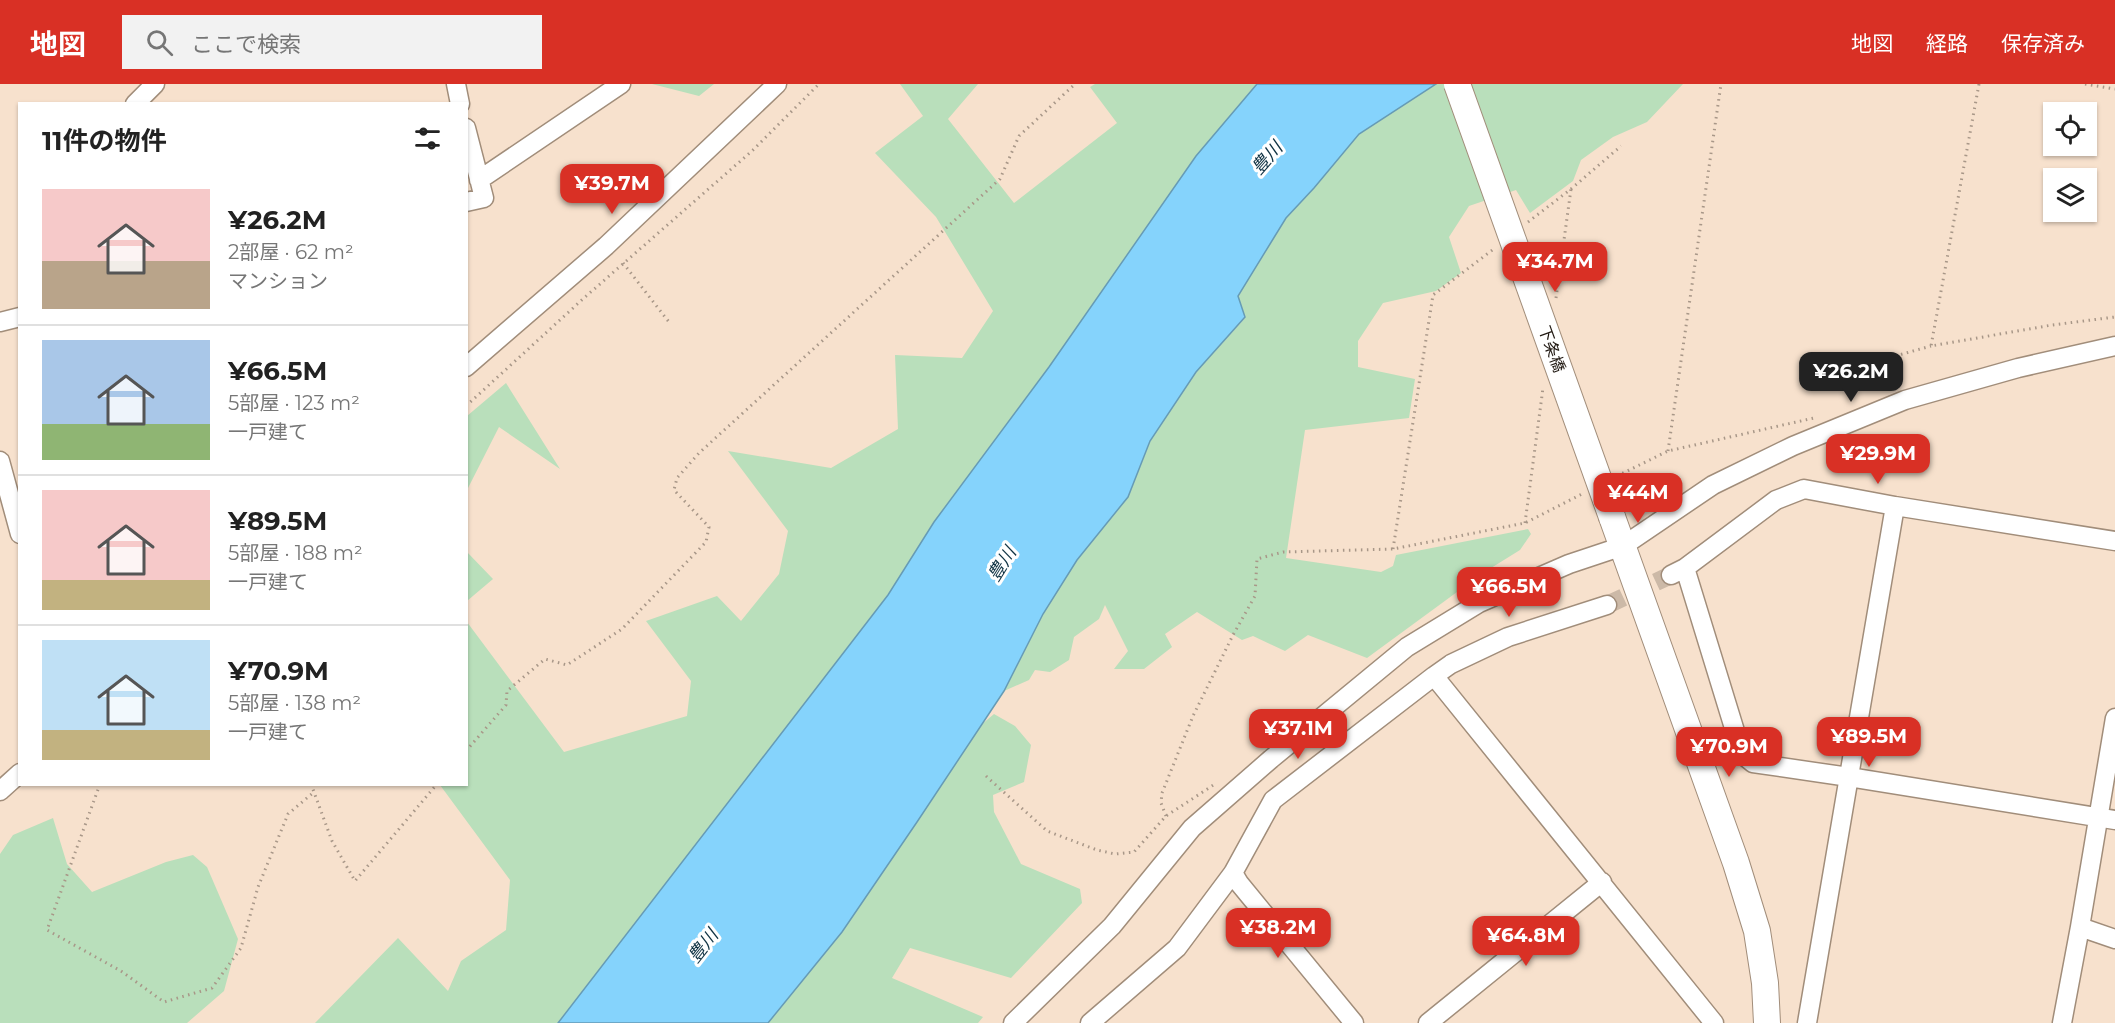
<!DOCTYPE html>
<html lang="ja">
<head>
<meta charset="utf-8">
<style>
	:root { --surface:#fff; --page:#f2f2f2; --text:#222; --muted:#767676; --line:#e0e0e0; --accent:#d93025 }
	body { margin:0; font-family:Montserrat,"Noto Sans JP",sans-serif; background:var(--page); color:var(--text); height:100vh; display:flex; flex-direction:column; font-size:22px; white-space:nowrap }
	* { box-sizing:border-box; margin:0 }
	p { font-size:20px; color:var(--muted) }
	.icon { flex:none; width:33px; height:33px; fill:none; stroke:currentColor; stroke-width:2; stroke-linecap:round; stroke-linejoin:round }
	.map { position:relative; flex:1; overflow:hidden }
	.panel { position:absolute; left:18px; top:18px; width:450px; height:684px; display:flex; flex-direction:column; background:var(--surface); border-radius:0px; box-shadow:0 2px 4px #0004 }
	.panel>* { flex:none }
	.fabs { position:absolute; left:2043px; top:18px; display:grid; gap:12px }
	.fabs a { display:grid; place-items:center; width:54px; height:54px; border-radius:0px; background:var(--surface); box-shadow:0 2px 4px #0004; font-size:30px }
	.price { position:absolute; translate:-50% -51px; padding:0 14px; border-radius:12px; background:var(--accent); color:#fff; font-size:20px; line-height:39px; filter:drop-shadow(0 2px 3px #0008) }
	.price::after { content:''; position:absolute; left:50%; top:36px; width:18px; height:14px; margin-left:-9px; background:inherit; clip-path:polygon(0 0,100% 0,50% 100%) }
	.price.active { background:#222; color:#fff }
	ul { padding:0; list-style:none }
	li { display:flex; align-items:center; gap:18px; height:150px; padding:0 24px }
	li+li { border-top:2px solid var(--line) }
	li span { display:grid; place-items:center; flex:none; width:168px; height:120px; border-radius:0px; color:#555 }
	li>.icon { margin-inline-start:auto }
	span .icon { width:72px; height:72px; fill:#fffc; stroke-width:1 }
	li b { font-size:26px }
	h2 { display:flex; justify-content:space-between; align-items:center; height:72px; padding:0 24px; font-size:26px }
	header { display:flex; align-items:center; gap:36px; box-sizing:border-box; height:84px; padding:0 30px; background:var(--accent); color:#fff }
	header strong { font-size:28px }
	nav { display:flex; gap:33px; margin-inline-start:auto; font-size:21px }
	.search { width:420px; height:54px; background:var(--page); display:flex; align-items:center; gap:15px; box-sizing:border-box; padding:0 21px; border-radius:0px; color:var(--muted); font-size:22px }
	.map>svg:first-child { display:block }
	.green { fill:#b9dfbb }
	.water { fill:#85d3fc; stroke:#669bb5; stroke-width:1.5 }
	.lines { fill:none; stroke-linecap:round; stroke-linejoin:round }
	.minor-tunnel { stroke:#ccb9a7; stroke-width:18; stroke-dasharray:18 9; stroke-linecap:butt }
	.minor-casing { stroke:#a18d7a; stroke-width:21 }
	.secondary-casing { stroke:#a18d7a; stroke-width:28 }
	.path { stroke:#a89788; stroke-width:3; stroke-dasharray:1.5 4.5; stroke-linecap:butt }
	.minor { stroke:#fff; stroke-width:18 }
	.secondary { stroke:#fff; stroke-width:26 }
	.secondary-bridge-casing { stroke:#a18d7a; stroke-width:28; stroke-linecap:butt }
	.secondary-bridge { stroke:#fff; stroke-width:26 }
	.labels { text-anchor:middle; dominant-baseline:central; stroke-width:6; stroke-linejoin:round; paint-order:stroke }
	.street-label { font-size:16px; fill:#1f1710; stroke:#fff }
	.water-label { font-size:18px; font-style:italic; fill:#0f3243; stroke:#fff }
</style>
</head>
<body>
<header>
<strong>地図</strong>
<div class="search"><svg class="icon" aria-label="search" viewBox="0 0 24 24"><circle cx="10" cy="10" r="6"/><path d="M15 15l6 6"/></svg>ここで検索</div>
<nav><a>地図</a><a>経路</a><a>保存済み</a></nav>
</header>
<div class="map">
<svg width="2115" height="939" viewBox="0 0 2115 939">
	<rect width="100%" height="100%" fill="#f7e1cd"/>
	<path class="green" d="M 652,0 L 714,0 L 699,12 Z
		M 900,0 L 978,0 L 948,35 L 1014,119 L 1117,39 L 1090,3 L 1095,0 L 1257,0 L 1196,72 L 1049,283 L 934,438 L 888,511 L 558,939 L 315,939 L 398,854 L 448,907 L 461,877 L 506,846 L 510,796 L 440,701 L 466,700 L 467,538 L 564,668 L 687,632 L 691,597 L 646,537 L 717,512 L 741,537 L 779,490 L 788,447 L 728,367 L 831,384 L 898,345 L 895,271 L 962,274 L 993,227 L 936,133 L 875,69 L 923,32 Z
		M 1436,0 L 1683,0 L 1647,38 L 1613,53 L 1581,76 L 1573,97 L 1530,129 L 1516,106 L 1469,122 L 1449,153 L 1461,189 L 1436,207 L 1383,219 L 1358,257 L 1358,283 L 1415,295 L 1409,334 L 1305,346 L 1286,474 L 1381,488 L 1393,482 L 1396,471 L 1528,445 L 1531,450 L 1520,466 L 1483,489 L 1367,574 L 1308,551 L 1285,567 L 1253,552 L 1242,556 L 1197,528 L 1165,550 L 1172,563 L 1144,585 L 1114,585 L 1128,567 L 1105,521 L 1099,535 L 1074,553 L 1069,576 L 1050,588 L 1035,586 L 1029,596 L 1004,607 L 1043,530 L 1077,476 L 1128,413 L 1150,357 L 1196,288 L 1245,234 L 1238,212 L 1286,134 L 1314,104 L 1359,50 Z
		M 506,299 L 560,385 L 499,343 L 467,406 L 467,332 Z
		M 467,468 L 493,495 L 467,517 L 466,517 Z
		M 994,630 L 1015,642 L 1031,661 L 1024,698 L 993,711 L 994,728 L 1021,780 L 1080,805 L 1082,819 L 1011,894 L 910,864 L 892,894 L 983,933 L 978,939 L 768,939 L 842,848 L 981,641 Z
		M 53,734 L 67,780 L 92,808 L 166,778 L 193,771 L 207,783 L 238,855 L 224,907 L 187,939 L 0,939 L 0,770 L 13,751 Z"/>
	<path class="water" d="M 1257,0 L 1436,0 L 1359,50 L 1314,104 L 1286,134 L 1238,212 L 1245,233 L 1196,288 L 1150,357 L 1128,413 L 1077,476 L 1043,530 L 1004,607 L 917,738 L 842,848 L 768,939 L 558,939 L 888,511 L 934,438 L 1049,283 L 1196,72 Z"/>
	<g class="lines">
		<path class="minor-tunnel" d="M 1607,521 L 1671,491"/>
		<defs>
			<path id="minor" d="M 456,0 L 460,20
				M 135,20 L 155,0
				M 466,44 L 484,114 L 466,118
				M 479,96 L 621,0
				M 0,238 L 20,233
				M 466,283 L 606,162 L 777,0
				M 0,377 L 20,450
				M 1685,484 L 1742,670 L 1753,679 L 1849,693 L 2115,736
				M 1671,491 L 1685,484 L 1776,416 L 1804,405 L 1895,422 L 2115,457
				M 1434,592 L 1451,580 L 1508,553 L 1607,521
				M 0,707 L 20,689
				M 1233,789 L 1239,799 L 1354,939
				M 2080,843 L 2115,855
				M 1013,939 L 1112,842 L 1192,744 L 1271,675 L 1407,563 L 1479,519 L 1569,480 L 1623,462 L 1713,401 L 1793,362 L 1905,316 L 2018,284 L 2115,262
				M 1090,939 L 1177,864 L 1233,789 L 1273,716 L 1434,592 L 1714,939
				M 1428,939 L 1602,798
				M 1807,939 L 1895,422
				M 2062,939 L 2080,843 L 2115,634"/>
			<path id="secondary" d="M 1612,433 L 1736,779 L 1757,847 L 1765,899 L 1767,939"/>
		</defs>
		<use href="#minor" class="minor-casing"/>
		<use href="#secondary" class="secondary-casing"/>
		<path class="path" d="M 1979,0 L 1931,262 L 2052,241 L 2115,233
			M 2085,0 L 2115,5
			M 1528,138 L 1571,105 L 1621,62
			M 623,179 L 669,238
			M 1556,214 L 1571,105
			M 1849,285 L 1931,262
			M 466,322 L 584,214 L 753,66 L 819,0
			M 1668,367 L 1721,0
			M 1617,392 L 1668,367 L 1814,334
			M 1525,439 L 1543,304
			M 1393,465 L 1433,211 L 1495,164
			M 466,667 L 506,621 L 507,607 L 545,575 L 567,581 L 622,545 L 706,458 L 709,443 L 674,406 L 677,394 L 699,369 L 1000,95 L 1019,52 L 1075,0
			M 986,692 L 1047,747 L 1097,766 L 1115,770 L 1134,768 L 1166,732 L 1215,700
			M 100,700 L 47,846 L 121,887 L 164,918 L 212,904 L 241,864 L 258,803 L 288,730 L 314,708
			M 311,700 L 332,757 L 355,797 L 437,700
			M 1166,732 L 1161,719 L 1162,709 L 1193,632 L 1233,551 L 1255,512 L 1257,475 L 1283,468 L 1393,465 L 1525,439 L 1582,410"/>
		<use href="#minor" class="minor"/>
		<use href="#secondary" class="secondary"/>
		<defs>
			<path id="secondary-bridge" d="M 1457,0 L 1612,433"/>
		</defs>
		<use href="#secondary-bridge" class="secondary-bridge-casing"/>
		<use href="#secondary-bridge" class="secondary-bridge"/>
	</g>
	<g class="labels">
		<g class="street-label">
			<text transform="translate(1552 265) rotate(70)">下条橋</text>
		</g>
		<g class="water-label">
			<text transform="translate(1267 74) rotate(-49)">豊川</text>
			<text transform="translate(1002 480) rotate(-58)">豊川</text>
			<text transform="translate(703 862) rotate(-52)">豊川</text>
		</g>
	</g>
</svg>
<div class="fabs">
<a><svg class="icon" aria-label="locate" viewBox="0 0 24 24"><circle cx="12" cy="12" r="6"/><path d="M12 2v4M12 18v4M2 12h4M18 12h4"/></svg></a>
<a><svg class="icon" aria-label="layers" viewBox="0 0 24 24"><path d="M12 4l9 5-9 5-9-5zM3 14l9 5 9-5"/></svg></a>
</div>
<b class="price" style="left:612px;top:131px">¥39.7M</b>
<b class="price" style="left:1555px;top:209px">¥34.7M</b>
<b class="price active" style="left:1851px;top:319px">¥26.2M</b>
<b class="price" style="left:1878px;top:401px">¥29.9M</b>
<b class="price" style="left:1638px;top:440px">¥44M</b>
<b class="price" style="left:1509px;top:534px">¥66.5M</b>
<b class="price" style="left:1298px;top:676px">¥37.1M</b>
<b class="price" style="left:1869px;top:684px">¥89.5M</b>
<b class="price" style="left:1729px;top:694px">¥70.9M</b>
<b class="price" style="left:1278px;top:875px">¥38.2M</b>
<b class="price" style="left:1526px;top:883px">¥64.8M</b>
<section class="panel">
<h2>11件の物件<svg class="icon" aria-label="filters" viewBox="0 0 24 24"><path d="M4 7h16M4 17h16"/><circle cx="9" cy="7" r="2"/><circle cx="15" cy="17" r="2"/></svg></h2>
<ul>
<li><span style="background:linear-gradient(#f6c9c9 60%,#b9a48a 0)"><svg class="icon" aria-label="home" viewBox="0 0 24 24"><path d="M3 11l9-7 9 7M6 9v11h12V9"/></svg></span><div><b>¥26.2M</b><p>2部屋 · 62 m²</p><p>マンション</p></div></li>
<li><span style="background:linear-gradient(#a9c7e8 70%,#8fb573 0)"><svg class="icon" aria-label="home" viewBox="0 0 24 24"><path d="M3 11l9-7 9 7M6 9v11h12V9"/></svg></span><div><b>¥66.5M</b><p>5部屋 · 123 m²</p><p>一戸建て</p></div></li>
<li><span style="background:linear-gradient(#f6c9c9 75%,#c2b280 0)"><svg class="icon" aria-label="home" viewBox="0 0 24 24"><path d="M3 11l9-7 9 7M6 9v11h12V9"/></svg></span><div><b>¥89.5M</b><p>5部屋 · 188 m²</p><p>一戸建て</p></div></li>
<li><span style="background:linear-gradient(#bfe0f5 75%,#c2b280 0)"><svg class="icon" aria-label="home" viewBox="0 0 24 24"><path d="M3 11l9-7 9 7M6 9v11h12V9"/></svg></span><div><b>¥70.9M</b><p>5部屋 · 138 m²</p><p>一戸建て</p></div></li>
</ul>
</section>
</div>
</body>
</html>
